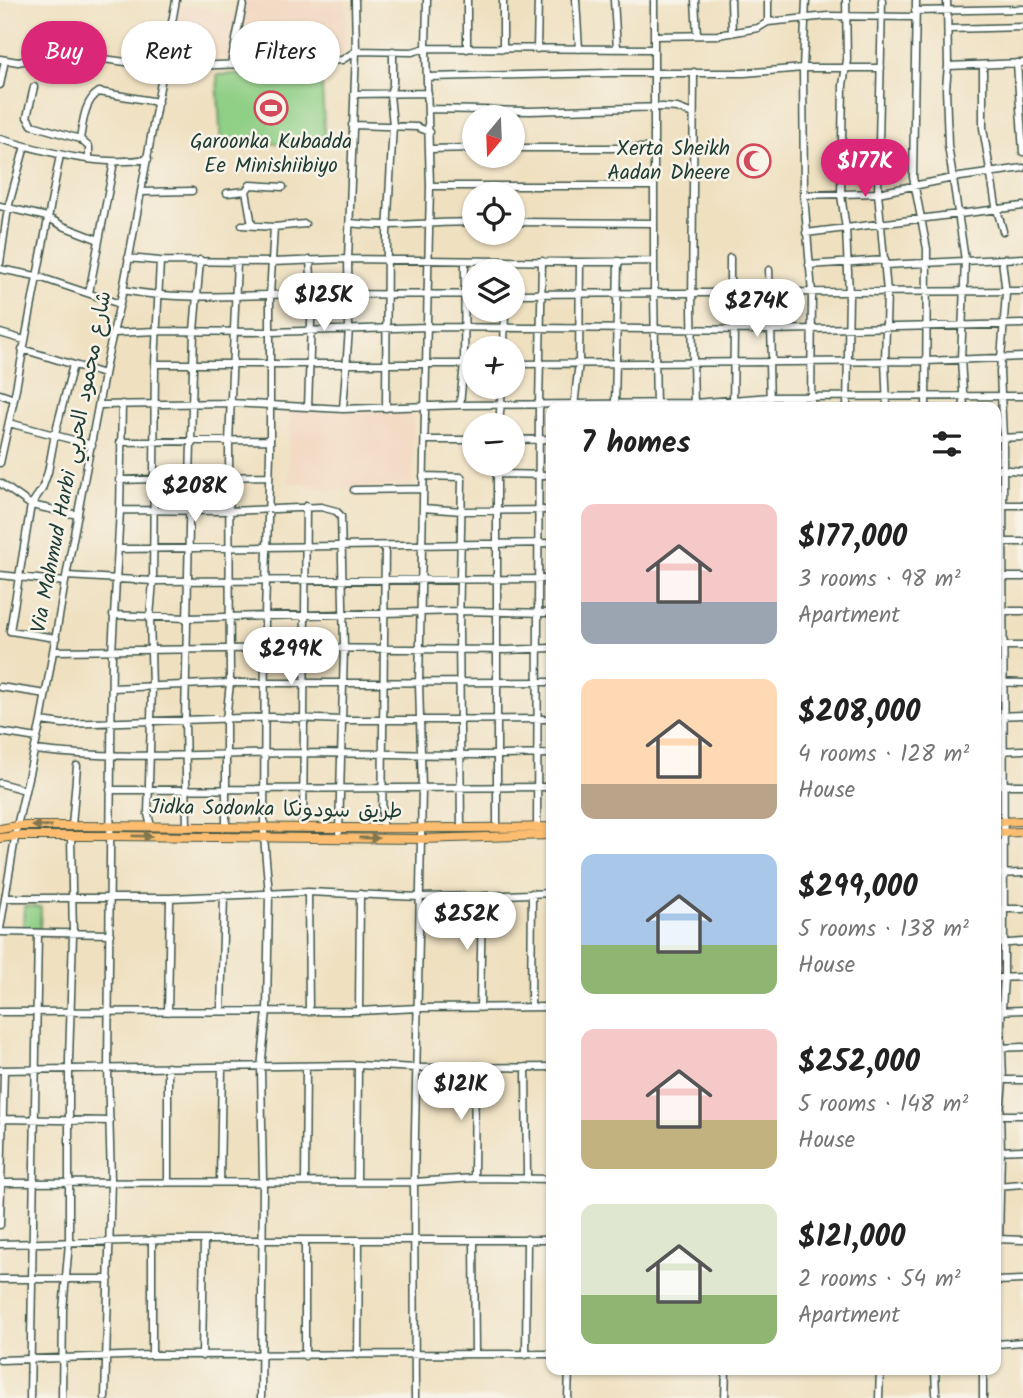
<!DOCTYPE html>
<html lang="en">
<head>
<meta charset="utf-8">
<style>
	:root { --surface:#fff; --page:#f6f6f6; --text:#222; --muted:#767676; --accent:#db2777 }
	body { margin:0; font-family:Kalam,"Playpen Sans Arabic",sans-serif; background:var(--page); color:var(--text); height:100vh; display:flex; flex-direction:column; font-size:26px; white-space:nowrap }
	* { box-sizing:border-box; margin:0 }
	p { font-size:23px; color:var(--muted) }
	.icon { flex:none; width:38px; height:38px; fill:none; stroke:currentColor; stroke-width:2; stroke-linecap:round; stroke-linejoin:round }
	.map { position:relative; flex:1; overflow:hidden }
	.side { position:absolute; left:546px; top:402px; width:455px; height:973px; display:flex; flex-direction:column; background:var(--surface); border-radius:14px; box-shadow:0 2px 5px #0004 }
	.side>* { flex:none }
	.banner { position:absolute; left:21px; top:21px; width:420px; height:63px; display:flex; gap:14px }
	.needle { width:46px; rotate:199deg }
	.tools { position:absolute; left:462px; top:105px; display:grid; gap:14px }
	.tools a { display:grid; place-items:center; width:63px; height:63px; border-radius:50%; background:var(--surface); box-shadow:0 2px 5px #0004; font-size:35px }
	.price { position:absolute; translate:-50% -60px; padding:0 16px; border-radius:24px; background:#fff; color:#222; font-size:23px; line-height:46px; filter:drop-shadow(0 2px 4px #0008) }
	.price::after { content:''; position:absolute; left:50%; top:42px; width:21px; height:16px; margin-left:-10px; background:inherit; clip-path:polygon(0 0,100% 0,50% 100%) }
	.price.selected { background:var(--accent); color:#fff }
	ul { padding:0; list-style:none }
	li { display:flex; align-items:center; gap:21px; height:175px; padding:0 35px }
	li span { display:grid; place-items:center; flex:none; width:196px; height:140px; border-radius:14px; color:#555 }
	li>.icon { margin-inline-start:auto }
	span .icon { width:84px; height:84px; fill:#fffc; stroke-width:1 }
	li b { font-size:30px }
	h2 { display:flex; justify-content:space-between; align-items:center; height:84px; padding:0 35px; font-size:30px }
	.pill { padding:0 24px; border-radius:32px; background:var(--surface); box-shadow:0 2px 5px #0004; font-size:24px; line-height:63px }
	.pill.selected { background:var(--accent); color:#fff }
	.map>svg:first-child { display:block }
	.built { fill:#f2d5bd }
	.green { fill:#90cf86; stroke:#58865d; stroke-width:2 }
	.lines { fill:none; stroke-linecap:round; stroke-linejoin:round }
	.minor-casing { stroke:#3e5549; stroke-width:9 }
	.major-casing { stroke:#3e5549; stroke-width:10 }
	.minor { stroke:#fff; stroke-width:6 }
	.major { stroke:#fcbd6f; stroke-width:8 }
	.oneway { fill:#82774f }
	.labels { text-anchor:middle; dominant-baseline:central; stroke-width:5; stroke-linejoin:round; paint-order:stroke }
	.poi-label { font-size:21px; fill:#1f3d34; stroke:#f7f3e8 }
	.street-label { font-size:21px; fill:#1f3d34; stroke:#f7f3e8 }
</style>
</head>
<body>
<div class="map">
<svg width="1023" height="1398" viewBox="0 0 1023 1398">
	<rect width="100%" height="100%" fill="#f7f3e8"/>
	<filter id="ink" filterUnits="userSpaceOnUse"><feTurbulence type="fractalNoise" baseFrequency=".0143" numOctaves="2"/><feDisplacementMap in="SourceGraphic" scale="14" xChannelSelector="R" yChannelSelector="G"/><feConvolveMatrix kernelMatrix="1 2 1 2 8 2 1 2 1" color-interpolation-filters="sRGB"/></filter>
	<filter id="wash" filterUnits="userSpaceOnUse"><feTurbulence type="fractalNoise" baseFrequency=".00686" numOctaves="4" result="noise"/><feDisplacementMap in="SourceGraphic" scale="28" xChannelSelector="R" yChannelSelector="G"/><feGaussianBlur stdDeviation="1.57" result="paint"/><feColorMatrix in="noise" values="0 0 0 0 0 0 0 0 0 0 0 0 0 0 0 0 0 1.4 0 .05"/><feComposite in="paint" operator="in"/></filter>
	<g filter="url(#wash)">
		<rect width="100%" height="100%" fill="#efe0c0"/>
		<path class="built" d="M 236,0 L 346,0 L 345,55 L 170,59 L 180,4 L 233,15 Z
			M 290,411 L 413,412 L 413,486 L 331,490 L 288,482 Z"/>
		<path class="green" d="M 321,70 L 325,141 L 221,146 L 217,75 Z
			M 24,906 L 41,907 L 40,929 L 23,928 Z"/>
	</g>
	<g filter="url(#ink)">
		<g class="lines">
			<defs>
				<path id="minor" d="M 467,0 L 467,49
					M 503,0 L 503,49
					M 576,0 L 579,49
					M 614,0 L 617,49
					M 654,0 L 654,293 L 656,408
					M 695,0 L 697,35
					M 731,0 L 732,33
					M 768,0 L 768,22
					M 806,0 L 803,68 L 804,195 L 812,293 L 811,408
					M 846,0 L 847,60 L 843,85 L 841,195 L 846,229 L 849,294 L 847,408
					M 882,0 L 878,193 L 887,292 L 885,360 L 887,408
					M 916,0 L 913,177 L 927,249 L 926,408
					M 947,0 L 948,66 L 946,88 L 948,145 L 965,260 L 961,359 L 964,408
					M 915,11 L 1023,9
					M 949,29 L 1023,27
					M 655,36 L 718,35 L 758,28 L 768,22 L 828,16 L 915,17
					M 537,49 L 538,0
					M 0,59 L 18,62 L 38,58 L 88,57 L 164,67 L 328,61 L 342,60 L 356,51 L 412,52 L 426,48 L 654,49
					M 1017,63 L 1023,152
					M 231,64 L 244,0
					M 983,65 L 983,128 L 996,206 L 1003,231
					M 948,66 L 1023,63
					M 427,77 L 610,73 L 744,73 L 803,68 L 881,68
					M 0,85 L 5,60
					M 34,87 L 27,117 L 32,125 L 80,139 L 89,147 L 89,158
					M 354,94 L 428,93
					M 429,109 L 530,111 L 663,107 L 677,108 L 693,114
					M 352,125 L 417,127 L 430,132
					M 0,139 C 47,152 98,167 148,159
					M 80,139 C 83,123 84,101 99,92 L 158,102
					M 513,148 L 654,148
					M 430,149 L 474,148
					M 430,186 L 654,186
					M 246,191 L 252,225
					M 141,192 L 192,191
					M 227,193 L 246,191 L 250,185 L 283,187
					M 804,195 L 878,193 L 953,178 L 1023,168
					M 0,206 L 47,217 L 63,226 L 99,240
					M 513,222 L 654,223
					M 350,223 C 391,228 432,222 474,222
					M 242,225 L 274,227 L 305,224
					M 806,233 L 1023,206
					M 128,258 L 160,261 L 272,262 L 348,259 L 580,262 L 654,261
					M 730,258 L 730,293 L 734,329 L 733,408
					M 0,263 L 8,208 L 25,146
					M 809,265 L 885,260
					M 885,265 L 1023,258
					M 0,269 L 36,276 L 120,304
					M 769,270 L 772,359 L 769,362 L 770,408
					M 506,271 L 506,261
					M 123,290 C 186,302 249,294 312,294 C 366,294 420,295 474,294
					M 89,293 L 114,162
					M 513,294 L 1023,291
					M 0,333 L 24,340
					M 114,333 L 156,331 L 271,332 L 426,327 L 770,330 L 1023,324
					M 504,348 L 505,310
					M 22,349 L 104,374
					M 155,364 L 474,364
					M 513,364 L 926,361 L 1023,357
					M 0,394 L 14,399
					M 100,405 L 230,403 L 343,409 L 460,405 L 694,403 L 770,397 L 1023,396
					M 460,405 L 464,363 L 465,261
					M 615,406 L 618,261
					M 308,407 L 312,294 L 310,260
					M 574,407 L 579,362 L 580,262
					M 386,408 L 387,233 L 393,125 L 390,95 L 393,84 L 393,51
					M 694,408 L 692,310 L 694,72
					M 343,409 L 349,329 L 348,259 L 356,51 L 355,0
					M 9,423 L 92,445
					M 499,425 L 502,387
					M 996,438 L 1023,437
					M 425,440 L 474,440
					M 513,440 L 551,439
					M 120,442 L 269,440
					M 0,463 L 14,399 L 60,155
					M 497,464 L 497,828
					M 996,469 L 1023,471
					M 496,474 L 551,475
					M 423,476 L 461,477 L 462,479 L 459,630 L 461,828
					M 119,480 L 268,476
					M 0,483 L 31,505 L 78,515
					M 354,490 L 422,489
					M 996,505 L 1023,505
					M 423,508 L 462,511 L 551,510
					M 120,510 L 228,511 L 321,507 L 336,511 L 341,516 L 344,648 L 339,832
					M 996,542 L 1023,542
					M 118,549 L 551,543
					M 0,575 L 65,582
					M 67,576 L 153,581 L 551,579
					M 996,577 L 1023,577
					M 996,611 L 1023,611
					M 113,615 L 187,618 L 460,611 L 551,613
					M 56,638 L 10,631 L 31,505 L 42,489 L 48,472 L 55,434 L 73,365
					M 996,646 L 1023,646
					M 53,651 L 304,648 L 507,650 L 551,648
					M 996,682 L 1023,683
					M 0,687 L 46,694
					M 112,688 L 230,683 L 551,682
					M 996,716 L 1023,715
					M 41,721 L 63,724 L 272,717 L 341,720 L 551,719
					M 0,732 L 37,738
					M 35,750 C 123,761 212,753 301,753 C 384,753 468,757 551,754
					M 996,751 L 1023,750
					M 0,783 L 25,790
					M 996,785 L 1023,785
					M 110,790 L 551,787
					M 72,826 L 77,766
					M 151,826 L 148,814 L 152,687 L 150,617 L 153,581 L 155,364 L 160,261
					M 226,826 L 226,720 L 230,683 L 229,442 L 237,262
					M 537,827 L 539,404 L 542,261
					M 187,828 L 185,720 L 190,480 L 194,331 L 200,260
					M 303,828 L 306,506
					M 382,829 L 385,546
					M 996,874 L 1023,873
					M 308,892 L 309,1012
					M 5,898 L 170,898 L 308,892 L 419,897 L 482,896 L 551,893
					M 996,909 L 1023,909
					M 0,929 L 17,826 L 41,721 L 65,582 L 107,359 L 123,290 L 176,0
					M 0,932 L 110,934
					M 996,944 L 1023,942
					M 996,978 L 1023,977
					M 531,1007 L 532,893
					M 480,1008 L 482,896
					M 221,1011 L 224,895
					M 359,1011 L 360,894
					M 996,1011 L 1023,1010
					M 0,1012 L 359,1011 L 418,1008 L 551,1007
					M 168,1012 L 170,898
					M 996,1048 L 1023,1047
					M 168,1067 L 168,1182
					M 526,1067 L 527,1179
					M 0,1070 L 358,1065 L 417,1068 L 551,1067
					M 996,1080 L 1023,1080
					M 998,1115 L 1023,1115
					M 2,1119 L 110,1121
					M 996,1151 L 1023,1150
					M 474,1178 L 475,1066
					M 220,1182 L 222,1068
					M 305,1182 L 306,1066
					M 357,1182 L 358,1065
					M 0,1183 L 414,1182 L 474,1178 L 551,1179
					M 996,1186 L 1023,1184
					M 0,1225 L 4,1070
					M 997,1239 L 1023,1240
					M 999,1239 L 1001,1151 L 1000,1114 L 1003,1080 L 1001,1023 L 1004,978 L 1003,438 L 1000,372 L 1006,293 L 1002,260
					M 152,1240 L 152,1355
					M 474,1240 L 475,1354
					M 0,1244 L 170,1240 L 551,1240
					M 0,1279 L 109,1279
					M 996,1281 L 1023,1280
					M 996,1344 L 1023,1342
					M 358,1355 L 359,1241
					M 526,1355 L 527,1239
					M 202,1356 L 204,1240
					M 305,1356 L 305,1240
					M 0,1360 L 152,1355 L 551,1354
					M 935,1370 L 936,1394 L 938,1398
					M 30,1398 L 38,933
					M 62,1398 L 63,1310 L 69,1243 L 69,1059 L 73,935 L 71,837
					M 105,1398 L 111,1181 L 108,1068 L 112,652 L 120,510 L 122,404
					M 261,1398 L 263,1183 L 261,1068 L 267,1011 L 269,894 L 264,837 L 265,615 L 270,453 L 270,295 L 274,227
					M 415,1398 L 414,1182 L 422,789 L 419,683 L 430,186 L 426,48 L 427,0
					M 568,1398 L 569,1370
					M 725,1398 L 726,1370
					M 879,1398 L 880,1370
					M 983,1398 L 983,1370"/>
				<path id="major" d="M 996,822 L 1023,821
					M 0,829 L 17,826 C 195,825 373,831 551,827
					M 996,833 L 1023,832
					M 0,838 L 16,836 L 111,836 L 421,839 L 551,835"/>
			</defs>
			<use href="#minor" class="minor-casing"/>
			<use href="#major" class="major-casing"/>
			<use href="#minor" class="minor"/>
			<use href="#major" class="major"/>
		</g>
		<defs><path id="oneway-solid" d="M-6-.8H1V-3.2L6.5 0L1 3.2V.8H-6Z" transform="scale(1.75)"/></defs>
		<g class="oneway">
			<use href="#oneway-solid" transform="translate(42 826) rotate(180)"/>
			<use href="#oneway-solid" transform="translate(142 836) rotate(1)"/>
			<use href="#oneway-solid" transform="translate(369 838) rotate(1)"/>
		</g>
	</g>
	<defs>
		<symbol id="stadium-ring" viewBox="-11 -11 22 22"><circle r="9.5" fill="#f7f3e8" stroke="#d1495b" stroke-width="1.5"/><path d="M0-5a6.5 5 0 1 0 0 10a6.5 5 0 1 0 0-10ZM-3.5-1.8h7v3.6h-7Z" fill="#d1495b"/></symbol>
		<symbol id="mosque-ring" viewBox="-11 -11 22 22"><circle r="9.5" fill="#f7f3e8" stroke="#d1495b" stroke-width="1.5"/><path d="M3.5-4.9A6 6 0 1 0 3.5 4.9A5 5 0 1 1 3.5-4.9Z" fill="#d1495b"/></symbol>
	</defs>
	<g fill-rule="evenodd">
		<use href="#stadium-ring" x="252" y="89" width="38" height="38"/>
		<use href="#mosque-ring" x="735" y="142" width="38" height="38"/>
	</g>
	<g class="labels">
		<g class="poi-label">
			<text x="271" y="142">Garoonka Kubadda<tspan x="271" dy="24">Ee Minishiibiyo</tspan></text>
			<text x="730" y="149" text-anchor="end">Xerta Sheikh<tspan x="730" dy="24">Aadan Dheere</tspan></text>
		</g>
		<g class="street-label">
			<text transform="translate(72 462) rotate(-79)">Via Mahmud Harbi شارع محمود الحربي</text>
			<text transform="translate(276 810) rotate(1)">Jidka Sodonka طريق سودونكا</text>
		</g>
	</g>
</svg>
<div class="tools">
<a><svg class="needle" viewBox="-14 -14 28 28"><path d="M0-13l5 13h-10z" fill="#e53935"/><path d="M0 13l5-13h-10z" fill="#767676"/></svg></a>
<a><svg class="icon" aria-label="locate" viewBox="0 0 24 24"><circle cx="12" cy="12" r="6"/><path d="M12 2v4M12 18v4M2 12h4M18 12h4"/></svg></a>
<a><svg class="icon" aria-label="layers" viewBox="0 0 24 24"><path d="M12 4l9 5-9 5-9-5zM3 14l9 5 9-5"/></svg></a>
<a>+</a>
<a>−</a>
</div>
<b class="price selected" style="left:865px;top:199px">$177K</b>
<b class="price" style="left:324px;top:333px">$125K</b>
<b class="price" style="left:757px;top:339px">$274K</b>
<b class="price" style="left:195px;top:524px">$208K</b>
<b class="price" style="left:291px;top:687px">$299K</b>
<b class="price" style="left:467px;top:952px">$252K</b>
<b class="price" style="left:461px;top:1122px">$121K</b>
<div class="banner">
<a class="pill selected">Buy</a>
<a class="pill">Rent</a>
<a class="pill">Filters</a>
</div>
<section class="side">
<h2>7 homes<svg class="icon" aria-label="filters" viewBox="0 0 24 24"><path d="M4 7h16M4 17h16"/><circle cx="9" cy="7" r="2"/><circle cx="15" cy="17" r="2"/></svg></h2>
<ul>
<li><span style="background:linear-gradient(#f6c9c9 70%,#9aa5b1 0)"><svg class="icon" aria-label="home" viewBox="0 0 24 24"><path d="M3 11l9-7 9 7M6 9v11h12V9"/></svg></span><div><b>$177,000</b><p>3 rooms · 98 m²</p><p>Apartment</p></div></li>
<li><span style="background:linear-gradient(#ffd9b3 75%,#b9a48a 0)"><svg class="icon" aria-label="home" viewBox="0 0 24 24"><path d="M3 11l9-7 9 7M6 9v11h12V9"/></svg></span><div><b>$208,000</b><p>4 rooms · 128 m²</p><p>House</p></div></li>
<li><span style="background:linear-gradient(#a9c7e8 65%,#8fb573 0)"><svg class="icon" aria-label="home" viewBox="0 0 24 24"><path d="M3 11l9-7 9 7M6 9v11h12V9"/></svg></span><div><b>$299,000</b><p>5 rooms · 138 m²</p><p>House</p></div></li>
<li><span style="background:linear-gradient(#f6c9c9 65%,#c2b280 0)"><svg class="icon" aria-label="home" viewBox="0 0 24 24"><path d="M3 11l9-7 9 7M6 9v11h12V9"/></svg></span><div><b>$252,000</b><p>5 rooms · 148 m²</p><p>House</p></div></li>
<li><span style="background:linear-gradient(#dfe7d0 65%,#8fb573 0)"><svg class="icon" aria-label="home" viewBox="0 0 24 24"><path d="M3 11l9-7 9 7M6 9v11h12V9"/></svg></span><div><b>$121,000</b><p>2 rooms · 54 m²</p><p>Apartment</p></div></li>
</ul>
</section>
</div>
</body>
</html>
